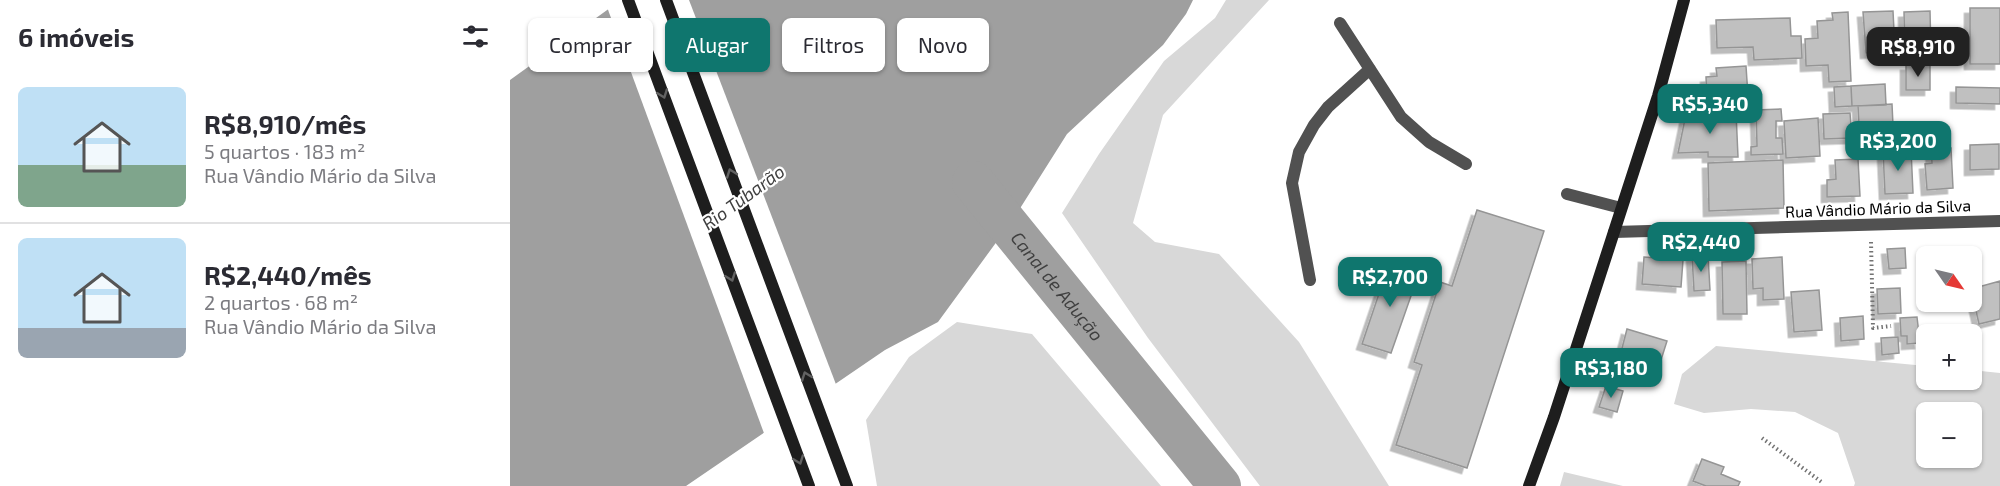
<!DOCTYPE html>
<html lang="pt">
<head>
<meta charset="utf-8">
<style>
	:root { --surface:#fff; --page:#f7f7f7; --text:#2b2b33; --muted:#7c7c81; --line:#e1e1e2; --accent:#0f766e }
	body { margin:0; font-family:"Exo 2",sans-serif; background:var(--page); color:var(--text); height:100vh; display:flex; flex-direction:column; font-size:22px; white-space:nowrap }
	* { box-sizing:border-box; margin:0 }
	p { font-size:20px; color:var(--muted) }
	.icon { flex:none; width:33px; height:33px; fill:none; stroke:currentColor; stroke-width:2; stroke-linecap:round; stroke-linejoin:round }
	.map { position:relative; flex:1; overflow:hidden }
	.drawer { display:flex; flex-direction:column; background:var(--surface); width:510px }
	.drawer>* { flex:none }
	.top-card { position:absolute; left:18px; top:18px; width:570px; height:54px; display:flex; gap:12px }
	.needle { width:39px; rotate:124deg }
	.fabs { position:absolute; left:1406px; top:246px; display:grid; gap:12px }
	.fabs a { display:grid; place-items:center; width:66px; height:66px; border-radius:9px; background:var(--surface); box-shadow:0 2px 4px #0004; font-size:30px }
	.price { position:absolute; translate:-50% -51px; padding:0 14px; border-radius:12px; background:var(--accent); color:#fff; font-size:20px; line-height:39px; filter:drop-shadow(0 2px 3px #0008) }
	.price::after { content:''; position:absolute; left:50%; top:36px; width:18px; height:14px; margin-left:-9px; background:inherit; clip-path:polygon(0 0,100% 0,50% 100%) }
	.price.selected { background:#222; color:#fff }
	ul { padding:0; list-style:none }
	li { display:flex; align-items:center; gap:18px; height:150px; padding:0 18px }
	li+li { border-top:2px solid var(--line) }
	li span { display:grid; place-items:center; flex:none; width:168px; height:120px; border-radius:9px; color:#555 }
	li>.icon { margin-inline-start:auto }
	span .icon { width:72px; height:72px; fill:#fffc; stroke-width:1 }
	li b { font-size:26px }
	h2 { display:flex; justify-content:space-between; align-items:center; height:72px; padding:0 18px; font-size:26px }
	.tag { padding:0 21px; border-radius:9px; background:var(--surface); box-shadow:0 2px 4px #0004; font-size:21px; line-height:54px }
	.tag.selected { background:var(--accent); color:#fff }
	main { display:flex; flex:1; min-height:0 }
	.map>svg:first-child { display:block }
	.green { fill:#d8d8d8; fill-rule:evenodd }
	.water { fill:#9f9f9f }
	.pier { fill:#fff }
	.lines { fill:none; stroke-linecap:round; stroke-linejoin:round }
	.river { stroke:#9f9f9f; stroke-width:42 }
	.building { fill:#c0c0c0; stroke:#959595; stroke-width:1.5; filter:url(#shadow) }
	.path { stroke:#737373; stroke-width:4; stroke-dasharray:1.5 3; stroke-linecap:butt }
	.service { stroke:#515151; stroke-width:12 }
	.minor { stroke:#515151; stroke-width:12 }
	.secondary { stroke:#1e1e1e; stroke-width:12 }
	.oneway { stroke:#626262 }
	.labels { text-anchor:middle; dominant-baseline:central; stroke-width:4.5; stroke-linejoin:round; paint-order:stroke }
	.street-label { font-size:16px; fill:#000; stroke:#fff }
	.water-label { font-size:18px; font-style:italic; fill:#404040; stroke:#fff }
</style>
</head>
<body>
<main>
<section class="drawer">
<h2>6 imóveis<svg class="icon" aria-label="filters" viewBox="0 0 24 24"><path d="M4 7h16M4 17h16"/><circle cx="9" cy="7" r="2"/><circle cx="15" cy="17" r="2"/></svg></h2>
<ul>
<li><span style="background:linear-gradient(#bfe0f5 65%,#7fa58c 0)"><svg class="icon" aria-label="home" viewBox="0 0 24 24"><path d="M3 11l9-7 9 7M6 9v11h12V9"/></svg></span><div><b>R$8,910/mês</b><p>5 quartos · 183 m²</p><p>Rua Vândio Mário da Silva</p></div></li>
<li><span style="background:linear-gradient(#bfe0f5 75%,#9aa5b1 0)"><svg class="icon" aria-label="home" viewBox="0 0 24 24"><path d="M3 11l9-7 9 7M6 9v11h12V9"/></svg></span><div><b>R$2,440/mês</b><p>2 quartos · 68 m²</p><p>Rua Vândio Mário da Silva</p></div></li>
</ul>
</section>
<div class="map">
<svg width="1490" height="486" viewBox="0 0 1490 486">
	<defs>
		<filter id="shadow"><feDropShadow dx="-5.5" dy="5.5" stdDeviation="0" flood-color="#0004"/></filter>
	</defs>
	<rect width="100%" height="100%" fill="#fff"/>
	<path class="green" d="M 716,0 L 759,0 L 653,115 L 623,223 L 645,242 L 709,254 L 789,342 L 879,486 L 750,486 L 638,338 L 552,213 L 589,154 L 654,61 L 705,18 Z
		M 447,322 L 522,334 L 651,486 L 367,486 L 356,420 L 399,357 Z
		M 1206,346 L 1416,366 L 1416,380 L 1461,380 L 1461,370 L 1490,373 L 1490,486 L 1344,486 L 1345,483 L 1328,433 L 1285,412 L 1241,409 L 1194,413 L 1164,404 L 1172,374 ZM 1461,412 L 1461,458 L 1416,458 L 1416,412 Z
		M 1054,472 L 1113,486 L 1050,486 Z"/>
	<path class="water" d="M 111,0 L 683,0 L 676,14 L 653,45 L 557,134 L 504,218 L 428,322 L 375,350 L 176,486 L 0,486 L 0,80 Z"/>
	<path class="pier" d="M 106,0 L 179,0 L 327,387 L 255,436 L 97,7 Z"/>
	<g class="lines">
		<path class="river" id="s1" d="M 463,182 L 710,486"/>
	</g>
	<path class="building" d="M 1460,8 L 1490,8 L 1490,64 L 1460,64 Z
		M 1383,11 L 1385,51 L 1356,53 L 1353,12 Z
		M 1420,11 L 1421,53 L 1395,54 L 1394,12 Z
		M 1338,12 L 1341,81 L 1319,82 L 1318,65 L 1296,66 L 1295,39 L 1308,38 L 1307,21 L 1323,20 L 1322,13 Z
		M 1280,18 L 1281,36 L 1291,36 L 1292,58 L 1244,60 L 1243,47 L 1207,48 L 1206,20 Z
		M 1396,65 L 1420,65 L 1420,90 L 1396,90 Z
		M 1236,66 L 1238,96 L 1197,98 L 1196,77 L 1207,76 L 1206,68 Z
		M 1375,84 L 1376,105 L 1342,106 L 1341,86 Z
		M 1341,86 L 1342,106 L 1325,107 L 1324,87 Z
		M 1446,87 L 1490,88 L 1490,104 L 1446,103 Z
		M 1382,104 L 1383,125 L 1349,126 L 1348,106 Z
		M 1271,109 L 1272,121 L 1266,121 L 1266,138 L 1272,138 L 1273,154 L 1241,155 L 1241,147 L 1247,146 L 1246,110 Z
		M 1226,112 L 1228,157 L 1198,157 L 1198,152 L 1168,153 L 1176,114 Z
		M 1340,113 L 1342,138 L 1314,139 L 1313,114 Z
		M 1308,118 L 1310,156 L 1276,158 L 1274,121 Z
		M 1489,144 L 1489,169 L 1460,170 L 1460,145 Z
		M 1441,148 L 1443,188 L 1417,190 L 1415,164 L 1422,163 L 1421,149 Z
		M 1401,149 L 1403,193 L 1375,194 L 1373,151 Z
		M 1348,159 L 1350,196 L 1317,197 L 1317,180 L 1326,179 L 1325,160 Z
		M 1273,160 L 1274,208 L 1199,211 L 1198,163 Z
		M 967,210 L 1034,231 L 957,468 L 886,445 L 912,365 L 904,362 L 930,282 L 942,286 Z
		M 1395,248 L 1396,268 L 1379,269 L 1377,249 Z
		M 1198,255 L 1200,290 L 1184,291 L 1182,256 Z
		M 1134,257 L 1173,260 L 1171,287 L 1132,284 Z
		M 1272,257 L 1274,299 L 1253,300 L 1253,288 L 1243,289 L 1242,259 Z
		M 1236,261 L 1237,314 L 1213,314 L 1212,262 Z
		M 879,264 L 909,273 L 881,353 L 852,344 Z
		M 1490,281 L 1490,319 L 1469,324 L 1461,289 Z
		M 1390,288 L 1391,313 L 1368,314 L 1367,289 Z
		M 1309,290 L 1312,330 L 1284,332 L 1281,292 Z
		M 1353,316 L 1354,339 L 1331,341 L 1330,318 Z
		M 1407,317 L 1410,343 L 1397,344 L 1397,336 L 1391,336 L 1390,318 Z
		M 1117,329 L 1157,341 L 1150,363 L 1111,352 Z
		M 1388,337 L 1389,353 L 1372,355 L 1371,338 Z
		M 1096,386 L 1113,391 L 1107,412 L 1089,407 Z
		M 1192,459 L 1214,467 L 1211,474 L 1230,482 L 1228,486 L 1196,486 L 1183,481 Z"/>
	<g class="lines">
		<path class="path" d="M 1361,242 L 1363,328 L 1381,326
			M 1252,438 L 1313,483"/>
		<path class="service" d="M 830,23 L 891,117 L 919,142 L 956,164
			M 1057,194 L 1111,208
			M 800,280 L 782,183 L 789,152 L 804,125 L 818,107 L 860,69"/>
		<path class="minor" d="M 1104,232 L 1490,221"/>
		<path class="secondary" d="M 118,0 L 299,486
			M 156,0 L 337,486
			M 1019,486 L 1044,417 L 1148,96 L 1174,0"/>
	</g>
	<defs><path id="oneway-chevron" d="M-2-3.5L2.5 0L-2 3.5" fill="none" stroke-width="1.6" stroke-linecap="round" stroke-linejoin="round" transform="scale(1.5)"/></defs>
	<g class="oneway">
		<use href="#oneway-chevron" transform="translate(153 94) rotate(70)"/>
		<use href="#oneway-chevron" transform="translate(221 173) rotate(-110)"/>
		<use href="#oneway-chevron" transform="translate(221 277) rotate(70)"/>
		<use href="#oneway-chevron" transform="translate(296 376) rotate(-110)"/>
		<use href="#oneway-chevron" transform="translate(289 460) rotate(70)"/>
	</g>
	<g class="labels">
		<g class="street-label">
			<text transform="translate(1368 208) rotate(-2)">Rua Vândio Mário da Silva</text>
		</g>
		<g class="water-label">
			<text transform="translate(233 197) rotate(-36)">Rio Tubarão</text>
			<text stroke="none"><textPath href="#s1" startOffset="134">Canal de Adução</textPath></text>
		</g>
	</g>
</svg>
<div class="fabs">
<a><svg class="needle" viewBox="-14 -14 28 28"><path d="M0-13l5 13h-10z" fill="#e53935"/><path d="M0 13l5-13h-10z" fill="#7c7c81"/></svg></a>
<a>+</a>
<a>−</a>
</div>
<b class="price selected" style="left:1408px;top:78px">R$8,910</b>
<b class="price" style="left:1200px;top:135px">R$5,340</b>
<b class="price" style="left:1388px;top:172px">R$3,200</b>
<b class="price" style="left:1191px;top:273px">R$2,440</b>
<b class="price" style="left:880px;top:308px">R$2,700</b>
<b class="price" style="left:1101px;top:399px">R$3,180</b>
<div class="top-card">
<a class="tag">Comprar</a>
<a class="tag selected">Alugar</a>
<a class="tag">Filtros</a>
<a class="tag">Novo</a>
</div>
</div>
</main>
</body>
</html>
